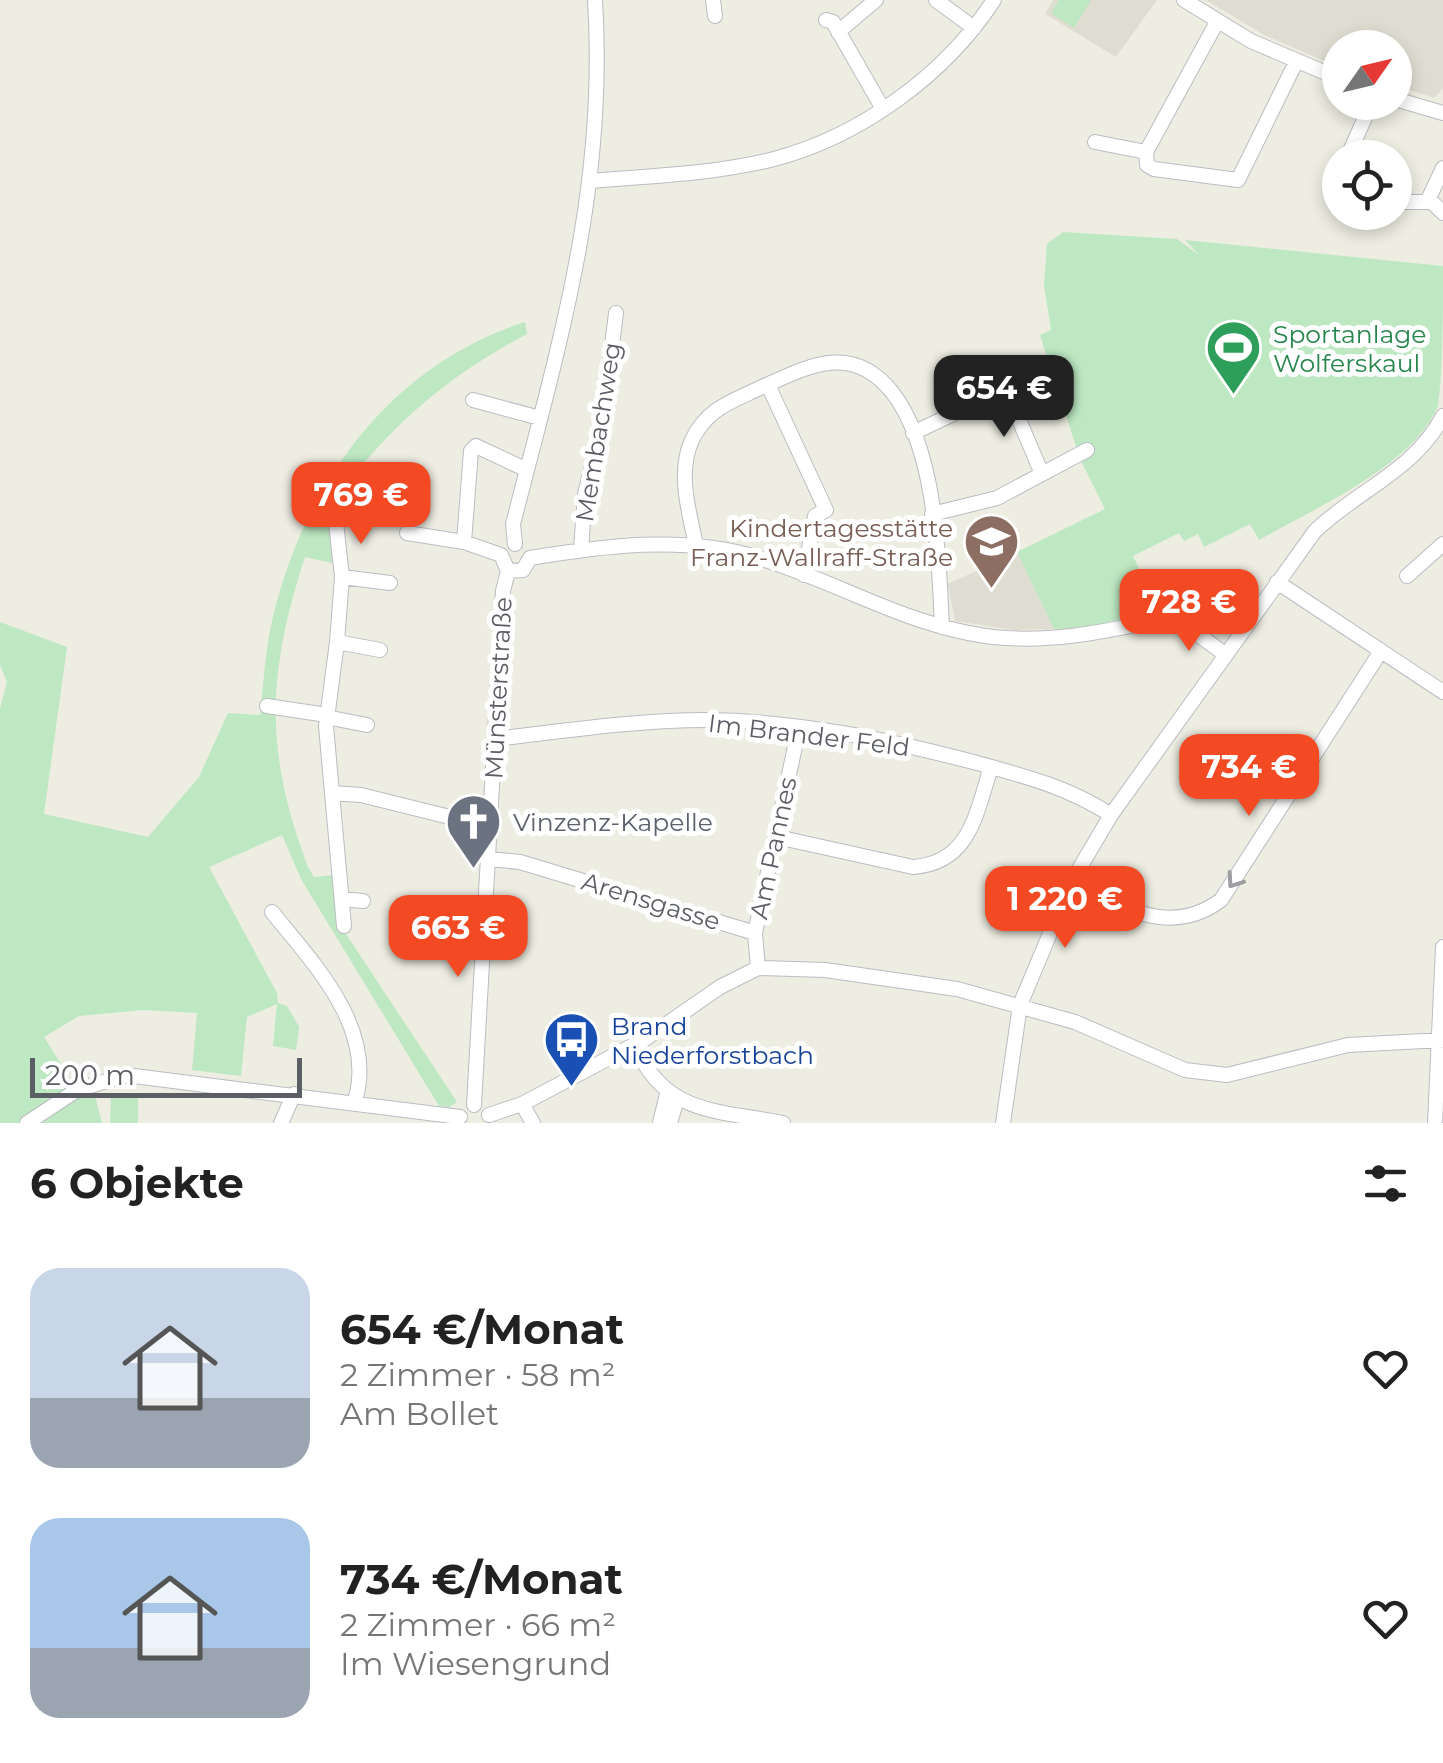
<!DOCTYPE html>
<html lang="de">
<head>
<meta charset="utf-8">
<style>
	:root { --surface:#fff; --page:#f2f2f2; --text:#222; --muted:#767676; --accent:#f34a24 }
	body { margin:0; font-family:Montserrat,sans-serif; background:var(--page); color:var(--text); height:100vh; display:flex; flex-direction:column; font-size:38px; white-space:nowrap }
	* { box-sizing:border-box; margin:0 }
	p { font-size:32px; color:var(--muted) }
	.icon { flex:none; width:55px; height:55px; fill:none; stroke:currentColor; stroke-width:2; stroke-linecap:round; stroke-linejoin:round }
	.map { position:relative; height:1123px; overflow:hidden }
	.side { display:flex; flex-direction:column; background:var(--surface); flex:1 }
	.side>* { flex:none }
	.needle { width:65px; rotate:56deg }
	.buttons { position:absolute; left:1322px; top:30px; display:grid; gap:20px }
	.buttons a { display:grid; place-items:center; width:90px; height:90px; border-radius:50%; background:var(--surface); box-shadow:0 5px 15px #0003; font-size:50px }
	.scale { position:absolute; left:30px; bottom:25px; width:272px; box-sizing:border-box; padding-left:10px; border:5px solid #5b5e64; border-top:0; font-size:28px; line-height:35px; white-space:nowrap; color:#5b5e64; -webkit-text-stroke:8px #fff; paint-order:stroke }
	.price { position:absolute; translate:-50% -85px; padding:0 22px; border-radius:20px; background:var(--accent); color:#fff; font-size:32px; line-height:65px; filter:drop-shadow(0 2px 5px #0008) }
	.price::after { content:''; position:absolute; left:50%; top:60px; width:30px; height:22px; margin-left:-15px; background:inherit; clip-path:polygon(0 0,100% 0,50% 100%) }
	.price.on { background:#222; color:#fff }
	ul { padding:0; list-style:none }
	li { display:flex; align-items:center; gap:30px; height:250px; padding:0 30px }
	li span { display:grid; place-items:center; flex:none; width:280px; height:200px; border-radius:30px; color:#555 }
	li>.icon { margin-inline-start:auto }
	span .icon { width:120px; height:120px; fill:#fffc; stroke-width:1 }
	li b { font-size:42px }
	h2 { display:flex; justify-content:space-between; align-items:center; height:120px; padding:0 30px; font-size:42px }
	.map>svg:first-child { display:block }
	.education { fill:#dfdcd1 }
	.green { fill:#bde8c2 }
	.lines { fill:none; stroke-linecap:round; stroke-linejoin:round }
	.minor-casing { stroke:#babcc2; stroke-width:16 }
	.minor { stroke:#fff; stroke-width:14 }
	.oneway { stroke:#9d9ea2 }
	.labels { text-anchor:middle; dominant-baseline:central; stroke-width:10; stroke-linejoin:round; paint-order:stroke }
	.leisure-label { font-size:25px; fill:#27864d; stroke:#fff; text-anchor:start }
	.street-label { font-size:25px; fill:#5b5e64; stroke:#fff }
	.education-label { font-size:25px; fill:#785e54; stroke:#fff; text-anchor:end }
	.worship-label { font-size:25px; fill:#5b616d; stroke:#fff; text-anchor:start }
	.transit-label { font-size:25px; fill:#164399; stroke:#fff; text-anchor:start }
</style>
</head>
<body>
<div class="map">
<svg width="1443" height="1123" viewBox="0 0 1443 1123">
	<rect width="100%" height="100%" fill="#eeede2"/>
	<path class="education" d="M 1053,0 L 1157,0 L 1116,57 L 1045,14 Z
		M 1206,0 L 1443,0 L 1443,88 L 1434,98 L 1395,85 L 1395,48 L 1340,48 L 1340,68 L 1264,35 Z
		M 1017,552 L 1054,629 L 1014,630 L 955,621 L 948,584 Z"/>
	<path class="green" d="M 1059,0 L 1091,0 L 1074,28 L 1051,13 Z
		M 1063,232 L 1177,239 L 1199,255 L 1185,240 L 1443,266 C 1443,304 1443,372 1438,406 C 1413,466 1313,509 1259,540 L 1250,524 L 1204,547 L 1198,534 L 1184,541 L 1179,533 L 1133,556 L 1159,610 L 1084,628 L 1054,629 L 1017,552 L 1105,509 L 1080,459 L 1040,335 L 1051,330 L 1044,285 L 1047,244 Z
		M 525,322 L 527,334 C 434,383 380,437 318,521 L 329,526 L 332,563 L 305,557 C 267,674 264,751 308,867 L 314,877 L 333,875 L 340,925 L 457,1102 L 450,1107 L 439,1106 L 301,879 L 282,835 L 209,867 L 277,993 L 278,1003 L 287,1006 L 299,1027 L 296,1050 L 273,1046 L 277,1004 L 247,1017 L 241,1076 L 192,1070 L 197,1013 L 143,1010 L 79,1016 L 44,1037 L 75,1086 L 19,1123 L 0,1123 L 0,709 L 7,682 L 0,665 L 0,622 L 67,647 L 44,814 L 148,837 L 199,777 L 228,713 L 260,715 C 264,683 265,648 273,617 C 305,483 390,365 525,322 Z
		M 93,1088 L 102,1123 L 37,1123 Z
		M 111,1094 L 138,1095 L 138,1123 L 110,1123 Z"/>
	<g class="lines">
		<defs>
			<path id="minor" d="M 713,0 L 715,16
				M 936,0 L 974,28
				M 1184,0 L 1251,41 L 1340,79
				M 826,20 L 833,22 L 883,109
				M 1217,22 L 1146,152 L 1147,165 L 1154,169 L 1238,180 L 1296,62
				M 838,32 L 876,0
				M 1395,99 L 1443,113
				M 1095,142 L 1146,152
				M 1347,158 L 1372,102
				M 1340,174 L 1340,190
				M 590,181 C 650,176 715,174 774,159 C 861,136 945,75 994,0
				M 1429,199 L 1443,213
				M 1395,202 L 1427,202 L 1443,168
				M 768,385 L 826,510 L 815,516 L 804,575
				M 1006,389 L 1042,474
				M 473,400 L 540,418
				M 913,433 L 1006,389 L 1040,368
				M 932,514 L 997,498 L 1087,450
				M 336,523 L 342,577
				M 407,533 L 464,542 L 501,555
				M 464,542 L 471,451 L 476,446 L 527,470
				M 515,544 L 513,524 C 559,344 607,189 595,0
				M 696,545 C 689,512 677,472 692,440 C 707,408 733,401 762,387 C 809,366 852,342 892,392 C 936,448 939,558 942,627
				M 581,550 L 585,494 L 602,427 L 616,313
				M 530,558 C 603,546 683,535 756,557 C 834,580 903,624 985,636 C 1049,645 1112,630 1174,617 L 1226,655
				M 508,571 L 523,570 L 530,558
				M 1407,576 L 1443,544
				M 1277,582 L 1443,692
				M 337,642 L 342,577 L 390,583
				M 380,650 L 337,642 L 326,726 L 332,793 L 361,795 L 490,827
				M 267,706 L 327,715
				M 326,717 L 367,725
				M 495,739 C 565,731 636,720 707,720 C 798,721 890,740 977,763 C 1027,777 1068,787 1111,815
				M 332,793 L 344,926
				M 777,837 L 913,867 C 970,863 976,814 991,767
				M 489,859 L 520,862 L 755,933
				M 1072,881 C 1122,907 1170,938 1221,900 L 1381,651
				M 342,899 L 363,901
				M 272,912 C 314,964 377,1029 355,1101
				M 758,968 L 755,933 L 799,728
				M 635,1045 C 664,1115 717,1110 783,1123
				M 522,1104 L 533,1123
				M 474,1105 L 503,591 L 508,571 L 501,555
				M 489,1115 L 522,1104 L 645,1039 L 720,987 L 758,968 L 825,970 L 957,989 L 1075,1022 L 1185,1070 L 1227,1075 L 1348,1045 L 1443,1040
				M 27,1123 L 77,1090 L 126,1075 L 460,1117
				M 281,1123 L 294,1094
				M 660,1123 L 667,1094
				M 670,1123 L 677,1099
				M 1003,1123 L 1020,1005 L 1072,881 L 1111,815 L 1315,531 C 1358,490 1415,470 1443,416
				M 1435,1123 L 1443,947"/>
		</defs>
		<use href="#minor" class="minor-casing"/>
		<use href="#minor" class="minor"/>
	</g>
	<defs><path id="oneway-chevron" d="M-2-3.5L2.5 0L-2 3.5" fill="none" stroke-width="1.6" stroke-linecap="round" stroke-linejoin="round" transform="scale(2.5)"/></defs>
	<use class="oneway" href="#oneway-chevron" transform="translate(1234 881) rotate(125)"/>
	<defs>
		<symbol id="stadium-pin" viewBox="-11 -11 22 30"><path d="M0 17L-7.5 6A9.5 9.5 0 1 1 7.5 6Z" fill="#2e9e5b" stroke="#fff"/><path d="M0-5a6.5 5 0 1 0 0 10a6.5 5 0 1 0 0-10ZM-3.5-1.8h7v3.6h-7Z" fill="#fff"/></symbol>
		<symbol id="school-pin" viewBox="-11 -11 22 30"><path d="M0 17L-7.5 6A9.5 9.5 0 1 1 7.5 6Z" fill="#8d6e63" stroke="#fff"/><path d="M0-5L7-2L0 1L-7-2ZM-4 1L0 2.5L4 1V4Q0 6-4 4Z" fill="#fff"/></symbol>
		<symbol id="church-pin" viewBox="-11 -11 22 30"><path d="M0 17L-7.5 6A9.5 9.5 0 1 1 7.5 6Z" fill="#6b7280" stroke="#fff"/><path d="M-1.2-6h2.4v3.5h3.3v2.4h-3.3V6h-2.4V-.1h-3.3v-2.4h3.3Z" fill="#fff"/></symbol>
		<symbol id="bus-pin" viewBox="-11 -11 22 30"><path d="M0 17L-7.5 6A9.5 9.5 0 1 1 7.5 6Z" fill="#1a4fb4" stroke="#fff"/><path d="M-5-6H5V4H4V6H2V4H-2V6H-4V4H-5ZM-3.5-4V0h7V-4ZM-3.5 1.2v1.5H-2V1.2ZM2 1.2v1.5H3.5V1.2Z" fill="#fff"/></symbol>
	</defs>
	<g fill-rule="evenodd">
		<use href="#stadium-pin" x="1202" y="316" width="63" height="86"/>
		<use href="#school-pin" x="960" y="510" width="63" height="86"/>
		<use href="#church-pin" x="442" y="790" width="63" height="86"/>
		<use href="#bus-pin" x="540" y="1008" width="63" height="86"/>
	</g>
	<g class="labels">
		<g class="leisure-label">
			<text x="1273" y="334">Sportanlage<tspan x="1273" dy="29">Wolferskaul</tspan></text>
		</g>
		<g class="street-label">
			<text transform="translate(598 432) rotate(-81)">Membachweg</text>
			<text transform="translate(498 688) rotate(-87)">Münsterstraße</text>
			<text transform="translate(809 735) rotate(7)">Im Brander Feld</text>
			<text transform="translate(773 848) rotate(-78)">Am Pannes</text>
			<text transform="translate(651 901) rotate(17)">Arensgasse</text>
		</g>
		<g class="education-label">
			<text x="953" y="528">Kindertagesstätte<tspan x="953" dy="29">Franz-Wallraff-Straße</tspan></text>
		</g>
		<g class="worship-label">
			<text x="513" y="822">Vinzenz-Kapelle</text>
		</g>
		<g class="transit-label">
			<text x="611" y="1026">Brand<tspan x="611" dy="29">Niederforstbach</tspan></text>
		</g>
	</g>
</svg>
<div class="buttons">
<a><svg class="needle" viewBox="-14 -14 28 28"><path d="M0-13l5 13h-10z" fill="#e53935"/><path d="M0 13l5-13h-10z" fill="#767676"/></svg></a>
<a><svg class="icon" aria-label="locate" viewBox="0 0 24 24"><circle cx="12" cy="12" r="6"/><path d="M12 2v4M12 18v4M2 12h4M18 12h4"/></svg></a>
</div>
<div class="scale">200 m</div>
<b class="price on" style="left:1004px;top:440px">654 €</b>
<b class="price" style="left:361px;top:547px">769 €</b>
<b class="price" style="left:1189px;top:654px">728 €</b>
<b class="price" style="left:1249px;top:819px">734 €</b>
<b class="price" style="left:1065px;top:951px">1 220 €</b>
<b class="price" style="left:458px;top:980px">663 €</b>
</div>
<section class="side">
<h2>6 Objekte<svg class="icon" aria-label="filters" viewBox="0 0 24 24"><path d="M4 7h16M4 17h16"/><circle cx="9" cy="7" r="2"/><circle cx="15" cy="17" r="2"/></svg></h2>
<ul>
<li><span style="background:linear-gradient(#c9d6e8 65%,#9aa5b1 0)"><svg class="icon" aria-label="home" viewBox="0 0 24 24"><path d="M3 11l9-7 9 7M6 9v11h12V9"/></svg></span><div><b>654 €/Monat</b><p>2 Zimmer · 58 m²</p><p>Am Bollet</p></div><svg class="icon" aria-label="heart" viewBox="0 0 24 24"><path d="M12 20l-8-8c-3-5 5-10 8-4 3-6 11-1 8 4z"/></svg></li>
<li><span style="background:linear-gradient(#a9c7e8 65%,#9aa5b1 0)"><svg class="icon" aria-label="home" viewBox="0 0 24 24"><path d="M3 11l9-7 9 7M6 9v11h12V9"/></svg></span><div><b>734 €/Monat</b><p>2 Zimmer · 66 m²</p><p>Im Wiesengrund</p></div><svg class="icon" aria-label="heart" viewBox="0 0 24 24"><path d="M12 20l-8-8c-3-5 5-10 8-4 3-6 11-1 8 4z"/></svg></li>
</ul>
</section>
</body>
</html>
